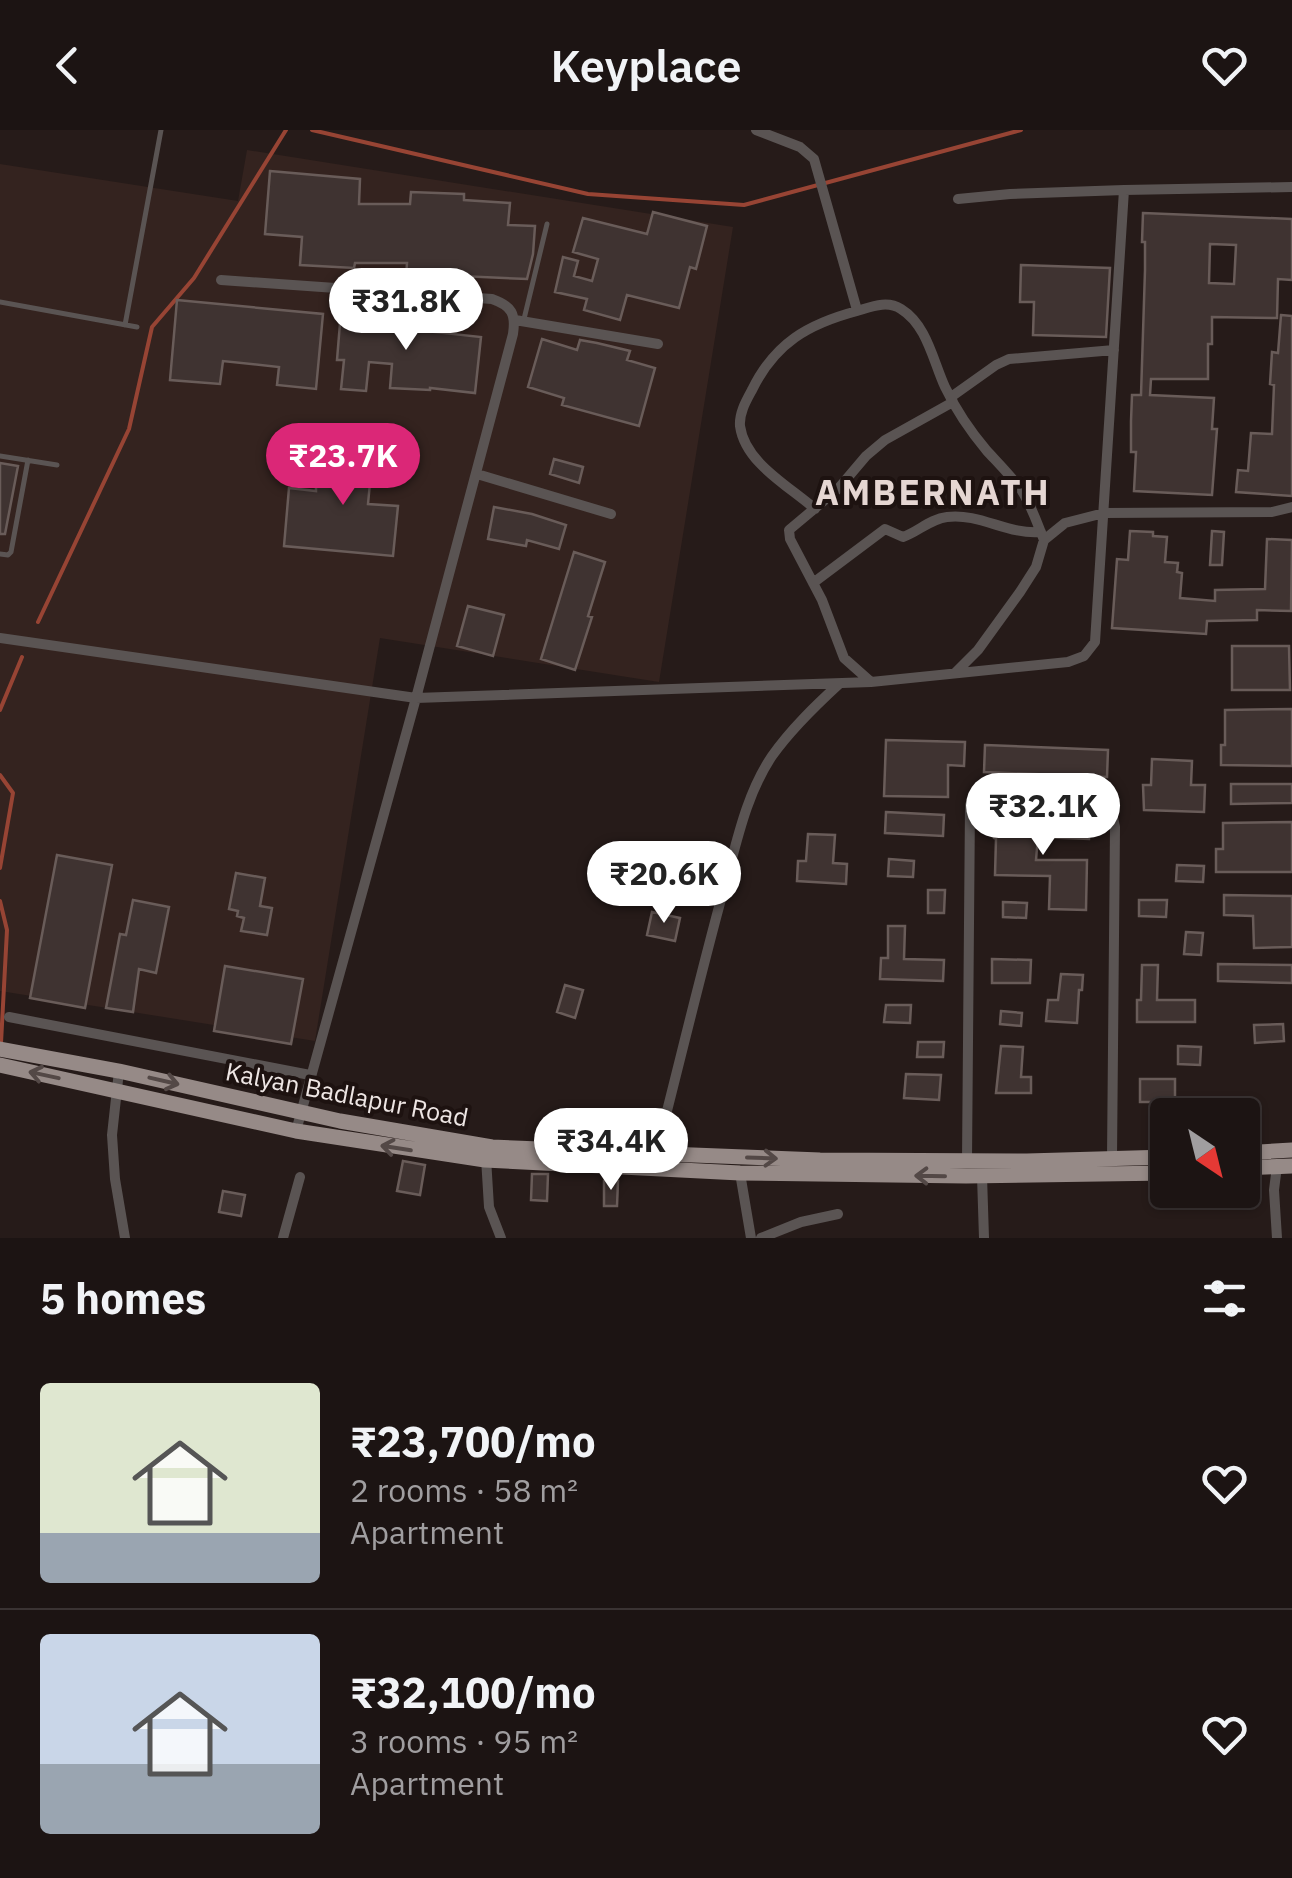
<!DOCTYPE html>
<html lang="en">
<head>
<meta charset="utf-8">
<style>
	:root { --surface:#1c1413; --page:#292121; --text:#f1f3f6; --muted:#a09ea0; --line:#3a3333; --accent:#db2777 }
	body { margin:0; font-family:"IBM Plex Sans",sans-serif; background:var(--page); color:var(--text); height:100vh; display:flex; flex-direction:column; font-size:38px; white-space:nowrap }
	* { box-sizing:border-box; margin:0 }
	p { font-size:32px; color:var(--muted) }
	.icon { flex:none; width:55px; height:55px; fill:none; stroke:currentColor; stroke-width:2; stroke-linecap:round; stroke-linejoin:round }
	.map { position:relative; height:1108px; overflow:hidden }
	.drawer { display:flex; flex-direction:column; background:var(--surface); flex:1 }
	.drawer>* { flex:none }
	.needle { width:65px; rotate:145deg }
	.controls { position:absolute; left:1150px; top:968px; display:grid; gap:20px }
	.controls a { display:grid; place-items:center; width:110px; height:110px; border-radius:10px; background:var(--surface); box-shadow:0 2px 8px #0004,0 0 0 2px var(--line); font-size:50px }
	.price { position:absolute; translate:-50% -85px; padding:0 22px; border-radius:35px; background:#fff; color:#222; font-size:32px; line-height:65px; filter:drop-shadow(0 2px 5px #0008) }
	.price::after { content:''; position:absolute; left:50%; top:60px; width:30px; height:22px; margin-left:-15px; background:inherit; clip-path:polygon(0 0,100% 0,50% 100%) }
	.price.current { background:var(--accent); color:#fff }
	ul { padding:0; list-style:none }
	li { display:flex; align-items:center; gap:30px; height:250px; padding:0 40px }
	li+li { border-top:2px solid var(--line) }
	li span { display:grid; place-items:center; flex:none; width:280px; height:200px; border-radius:10px; color:#555 }
	li>.icon { margin-inline-start:auto }
	span .icon { width:120px; height:120px; fill:#fffc; stroke-width:1 }
	li b { font-size:42px }
	h2 { display:flex; justify-content:space-between; align-items:center; height:120px; padding:0 40px; font-size:42px }
	header { display:flex; justify-content:space-between; align-items:center; height:130px; padding:0 40px; background:var(--surface); font-size:45px; font-weight:600 }
	.map>svg:first-child { display:block }
	.built { fill:#34231f }
	.lines { fill:none; stroke-linecap:round; stroke-linejoin:round }
	.stream { stroke:#974434; stroke-width:4 }
	.building { fill:#3f3331; stroke:#695c59; stroke-width:2.5; fill-rule:evenodd }
	.service { stroke:#5a5453; stroke-width:5 }
	.minor { stroke:#5a5453; stroke-width:10 }
	.primary { stroke:#968a87; stroke-width:15 }
	.oneway { stroke:#534846 }
	.labels { text-anchor:middle; dominant-baseline:central; stroke-width:8; stroke-linejoin:round; paint-order:stroke }
	.street-label { font-size:25px; fill:#eee6e4; stroke:#1d1210 }
	.district-label { font-size:35px; font-weight:bold; letter-spacing:2.5px; fill:#e5d6d2; stroke:#1d1210 }
</style>
</head>
<body>
<header><svg class="icon" aria-label="back" viewBox="0 0 24 24"><path d="M15 5l-7 7 7 7"/></svg>Keyplace<svg class="icon" aria-label="heart" viewBox="0 0 24 24"><path d="M12 20l-8-8c-3-5 5-10 8-4 3-6 11-1 8 4z"/></svg></header>
<div class="map">
<svg width="1292" height="1108" viewBox="0 0 1292 1108">
	<rect width="100%" height="100%" fill="#261b19"/>
	<path class="built" d="M 247,20 L 733,97 L 659,552 L 380,508 L 315,911 L 0,861 L 0,34 L 238,71 Z"/>
	<g class="lines">
		<path class="stream" d="M 312,0 L 588,64 L 744,75 L 1021,0
			M 38,492 L 129,299 L 152,197 L 194,148 L 286,0
			M 0,580 L 22,527
			M 0,645 L 13,663 L 0,738
			M 0,771 L 7,800 L 1,913"/>
	</g>
	<path class="building" d="M 270,41 L 360,49 L 359,74 L 410,74 L 411,62 L 464,64 L 464,70 L 510,73 L 508,95 L 535,96 L 533,124 L 527,149 L 460,146 L 460,150 L 406,148 L 407,133 L 355,133 L 354,138 L 300,135 L 302,107 L 265,104 Z
		M 653,82 L 707,96 L 696,139 L 690,137 L 679,178 L 627,165 L 620,190 L 584,180 L 587,169 L 555,162 L 563,127 L 578,131 L 574,146 L 592,151 L 598,129 L 573,122 L 583,88 L 647,104 Z
		M 1143,83 L 1292,89 L 1292,150 L 1278,149 L 1277,188 L 1212,187 L 1212,214 L 1208,214 L 1208,249 L 1151,249 L 1150,265 L 1214,268 L 1212,299 L 1217,299 L 1212,365 L 1134,361 L 1136,322 L 1131,322 L 1131,291 L 1132,265 L 1141,265 L 1145,140 L 1145,112 L 1142,112 ZM 1210,114 L 1236,115 L 1234,154 L 1209,153 Z
		M 1021,135 L 1110,138 L 1106,207 L 1033,205 L 1034,172 L 1020,172 Z
		M 177,170 L 323,184 L 316,259 L 277,255 L 279,237 L 223,231 L 220,254 L 170,250 Z
		M 341,181 L 380,184 L 379,187 L 435,190 L 434,202 L 481,207 L 475,263 L 430,258 L 430,260 L 390,258 L 392,234 L 369,232 L 366,261 L 341,259 L 344,230 L 337,230 Z
		M 1281,185 L 1292,186 L 1292,366 L 1236,362 L 1238,340 L 1248,341 L 1251,303 L 1272,304 L 1274,255 L 1270,254 L 1272,222 L 1278,223 Z
		M 542,209 L 577,220 L 580,210 L 597,213 L 630,221 L 627,230 L 655,238 L 639,296 L 562,275 L 564,268 L 528,257 Z
		M 346,297 L 375,300 L 368,374 L 398,376 L 393,426 L 284,416 L 289,358 L 316,361 L 316,354 L 340,356 Z
		M 554,329 L 583,337 L 579,353 L 550,344 Z
		M 0,333 L 18,336 L 5,404 L 0,404 Z
		M 494,377 L 532,384 L 566,395 L 559,419 L 527,410 L 526,416 L 488,409 Z
		M 1130,401 L 1153,402 L 1153,406 L 1167,407 L 1165,432 L 1178,433 L 1177,442 L 1182,443 L 1180,468 L 1215,471 L 1215,460 L 1265,459 L 1267,409 L 1292,410 L 1291,481 L 1257,480 L 1257,490 L 1207,491 L 1206,504 L 1112,498 L 1117,429 L 1128,430 Z
		M 1212,401 L 1224,402 L 1222,435 L 1210,435 Z
		M 574,422 L 605,432 L 588,486 L 592,487 L 575,540 L 541,529 Z
		M 468,476 L 504,485 L 493,526 L 457,516 Z
		M 1232,516 L 1289,516 L 1290,560 L 1232,560 Z
		M 1292,579 L 1292,636 L 1221,635 L 1221,615 L 1225,615 L 1225,580 Z
		M 886,610 L 965,612 L 964,636 L 948,635 L 948,667 L 884,666 Z
		M 985,615 L 1108,620 L 1107,647 L 984,642 Z
		M 1152,629 L 1192,631 L 1191,655 L 1205,655 L 1204,682 L 1144,680 L 1143,655 L 1151,655 Z
		M 1231,654 L 1292,654 L 1292,673 L 1231,674 Z
		M 886,682 L 944,685 L 943,706 L 885,703 Z
		M 1050,688 L 1077,689 L 1077,692 L 1090,693 L 1089,709 L 1038,707 L 1036,730 L 1087,730 L 1086,780 L 1049,779 L 1050,746 L 995,745 L 996,709 L 994,708 L 995,689 L 1050,691 Z
		M 1292,692 L 1292,742 L 1216,742 L 1216,719 L 1223,719 L 1223,693 Z
		M 808,704 L 835,705 L 833,733 L 847,734 L 846,754 L 797,751 L 798,731 L 806,731 Z
		M 57,725 L 112,735 L 85,878 L 30,868 Z
		M 889,729 L 914,731 L 913,747 L 888,746 Z
		M 651,732 L 710,750 L 702,774 L 643,756 Z
		M 1177,735 L 1204,736 L 1203,752 L 1176,751 Z
		M 236,743 L 265,748 L 260,776 L 272,778 L 267,805 L 241,801 L 244,788 L 237,786 L 238,781 L 229,779 Z
		M 928,760 L 945,760 L 944,783 L 928,783 Z
		M 1224,765 L 1292,766 L 1292,817 L 1254,818 L 1253,786 L 1224,785 Z
		M 133,770 L 169,777 L 156,843 L 139,839 L 133,882 L 106,878 L 120,804 L 126,805 Z
		M 1139,770 L 1167,770 L 1166,787 L 1139,786 Z
		M 1003,772 L 1027,773 L 1026,788 L 1003,787 Z
		M 652,782 L 680,788 L 675,811 L 647,805 Z
		M 888,796 L 905,796 L 904,829 L 944,830 L 943,851 L 880,849 L 881,828 L 888,828 Z
		M 1186,802 L 1203,803 L 1201,825 L 1184,824 Z
		M 992,829 L 1031,830 L 1030,853 L 992,853 Z
		M 1218,834 L 1292,835 L 1292,853 L 1218,851 Z
		M 1142,835 L 1158,835 L 1157,870 L 1195,870 L 1195,892 L 1137,892 L 1137,870 L 1141,870 Z
		M 225,836 L 303,849 L 291,914 L 214,901 Z
		M 1061,844 L 1083,845 L 1082,860 L 1079,860 L 1077,893 L 1046,891 L 1048,870 L 1058,870 Z
		M 565,855 L 583,860 L 575,888 L 557,882 Z
		M 886,875 L 911,875 L 910,893 L 884,892 Z
		M 1001,881 L 1022,883 L 1021,896 L 1000,894 Z
		M 1283,894 L 1284,911 L 1255,913 L 1254,895 Z
		M 918,912 L 944,912 L 943,927 L 917,927 Z
		M 1001,916 L 1023,917 L 1021,947 L 1031,947 L 1031,963 L 996,963 Z
		M 1178,916 L 1201,917 L 1200,935 L 1178,934 Z
		M 906,944 L 941,945 L 939,970 L 904,968 Z
		M 1140,949 L 1175,949 L 1175,972 L 1140,972 Z
		M 403,1031 L 425,1035 L 420,1065 L 397,1061 Z
		M 532,1044 L 548,1044 L 547,1071 L 531,1070 Z
		M 604,1051 L 618,1051 L 617,1076 L 604,1076 Z
		M 223,1061 L 245,1065 L 241,1086 L 219,1082 Z"/>
	<g class="lines">
		<path class="service" d="M 0,172 L 137,197
			M 524,189 L 547,94
			M 125,195 L 161,0
			M 0,326 L 57,335
			M 0,424 L 8,425 L 11,422 L 28,330"/>
		<path class="minor" d="M 756,0 L 800,17 L 814,29 L 857,180
			M 958,69 L 1010,64 L 1124,60
			M 221,150 L 492,169 C 512,176 516,184 513,204 L 416,568 L 871,552 L 1068,532 L 1084,526 L 1095,512 L 1124,60 L 1292,57
			M 515,190 L 658,214
			M 951,267 L 996,235 L 1009,229 L 1114,220
			M 477,344 L 611,384
			M 815,379 C 789,356 745,333 740,296 C 739,283 746,271 752,260 C 775,213 808,194 857,181 C 871,177 887,170 901,179 C 927,195 933,231 945,257 C 956,280 971,302 987,321 C 999,334 1012,347 1022,361 C 1032,377 1037,393 1044,410
			M 813,453 L 885,399 L 903,407 C 918,402 930,389 947,387 C 981,383 1007,405 1041,402
			M 0,508 L 416,568 L 296,1001
			M 955,543 L 978,520 L 1020,462 L 1036,437 L 1044,410 L 1065,393 L 1104,383 L 1272,382 L 1292,377
			M 871,552 L 844,528 L 822,470 L 790,409 L 789,400 L 838,359 L 866,326 L 885,310 L 953,272
			M 9,887 L 310,945
			M 119,941 L 112,1005 L 115,1049 L 125,1108
			M 486,1028 L 489,1077 L 501,1108
			M 655,1028 C 678,939 699,850 723,762 C 736,716 745,666 772,626 C 791,599 815,576 839,554
			M 967,1030 L 970,675 L 976,666 L 993,660 L 1100,662 L 1111,678 L 1115,697 L 1112,1028
			M 1277,1036 L 1274,1060 L 1277,1108
			M 740,1043 L 751,1108
			M 982,1046 L 984,1108
			M 283,1108 L 300,1047
			M 761,1108 L 801,1092 L 838,1084"/>
		<path class="primary" d="M 0,919 L 119,941 L 340,991 L 492,1017 L 820,1030 L 1027,1031 L 1168,1027
			M 0,935 L 296,1001 L 485,1030 L 740,1043 L 966,1046 L 1168,1043
			M 1242,1023 L 1292,1020
			M 1242,1038 L 1292,1036"/>
	</g>
	<defs><path id="oneway-shaft" d="M-6 0H5M1.5-3L5.5 0L1.5 3" fill="none" stroke-width="1.6" stroke-linecap="round" stroke-linejoin="round" transform="scale(2.5)"/></defs>
	<g class="oneway">
		<use href="#oneway-shaft" transform="translate(44 945) rotate(-168)"/>
		<use href="#oneway-shaft" transform="translate(164 951) rotate(13)"/>
		<use href="#oneway-shaft" transform="translate(396 1018) rotate(-171)"/>
		<use href="#oneway-shaft" transform="translate(762 1028) rotate(2)"/>
		<use href="#oneway-shaft" transform="translate(930 1046) rotate(-179)"/>
	</g>
	<g class="labels">
		<g class="street-label">
			<text transform="translate(347 964) rotate(11)">Kalyan Badlapur Road</text>
		</g>
		<g class="district-label">
			<text x="933" y="362">AMBERNATH</text>
		</g>
	</g>
</svg>
<div class="controls">
<a><svg class="needle" viewBox="-14 -14 28 28"><path d="M0-13l5 13h-10z" fill="#e53935"/><path d="M0 13l5-13h-10z" fill="#a09ea0"/></svg></a>
</div>
<b class="price" style="left:406px;top:223px">₹31.8K</b>
<b class="price current" style="left:343px;top:378px">₹23.7K</b>
<b class="price" style="left:1043px;top:728px">₹32.1K</b>
<b class="price" style="left:664px;top:796px">₹20.6K</b>
<b class="price" style="left:611px;top:1063px">₹34.4K</b>
</div>
<section class="drawer">
<h2>5 homes<svg class="icon" aria-label="filters" viewBox="0 0 24 24"><path d="M4 7h16M4 17h16"/><circle cx="9" cy="7" r="2"/><circle cx="15" cy="17" r="2"/></svg></h2>
<ul>
<li><span style="background:linear-gradient(#dfe7d0 75%,#9aa5b1 0)"><svg class="icon" aria-label="home" viewBox="0 0 24 24"><path d="M3 11l9-7 9 7M6 9v11h12V9"/></svg></span><div><b>₹23,700/mo</b><p>2 rooms · 58 m²</p><p>Apartment</p></div><svg class="icon" aria-label="heart" viewBox="0 0 24 24"><path d="M12 20l-8-8c-3-5 5-10 8-4 3-6 11-1 8 4z"/></svg></li>
<li><span style="background:linear-gradient(#c9d6e8 65%,#9aa5b1 0)"><svg class="icon" aria-label="home" viewBox="0 0 24 24"><path d="M3 11l9-7 9 7M6 9v11h12V9"/></svg></span><div><b>₹32,100/mo</b><p>3 rooms · 95 m²</p><p>Apartment</p></div><svg class="icon" aria-label="heart" viewBox="0 0 24 24"><path d="M12 20l-8-8c-3-5 5-10 8-4 3-6 11-1 8 4z"/></svg></li>
</ul>
</section>
</body>
</html>
